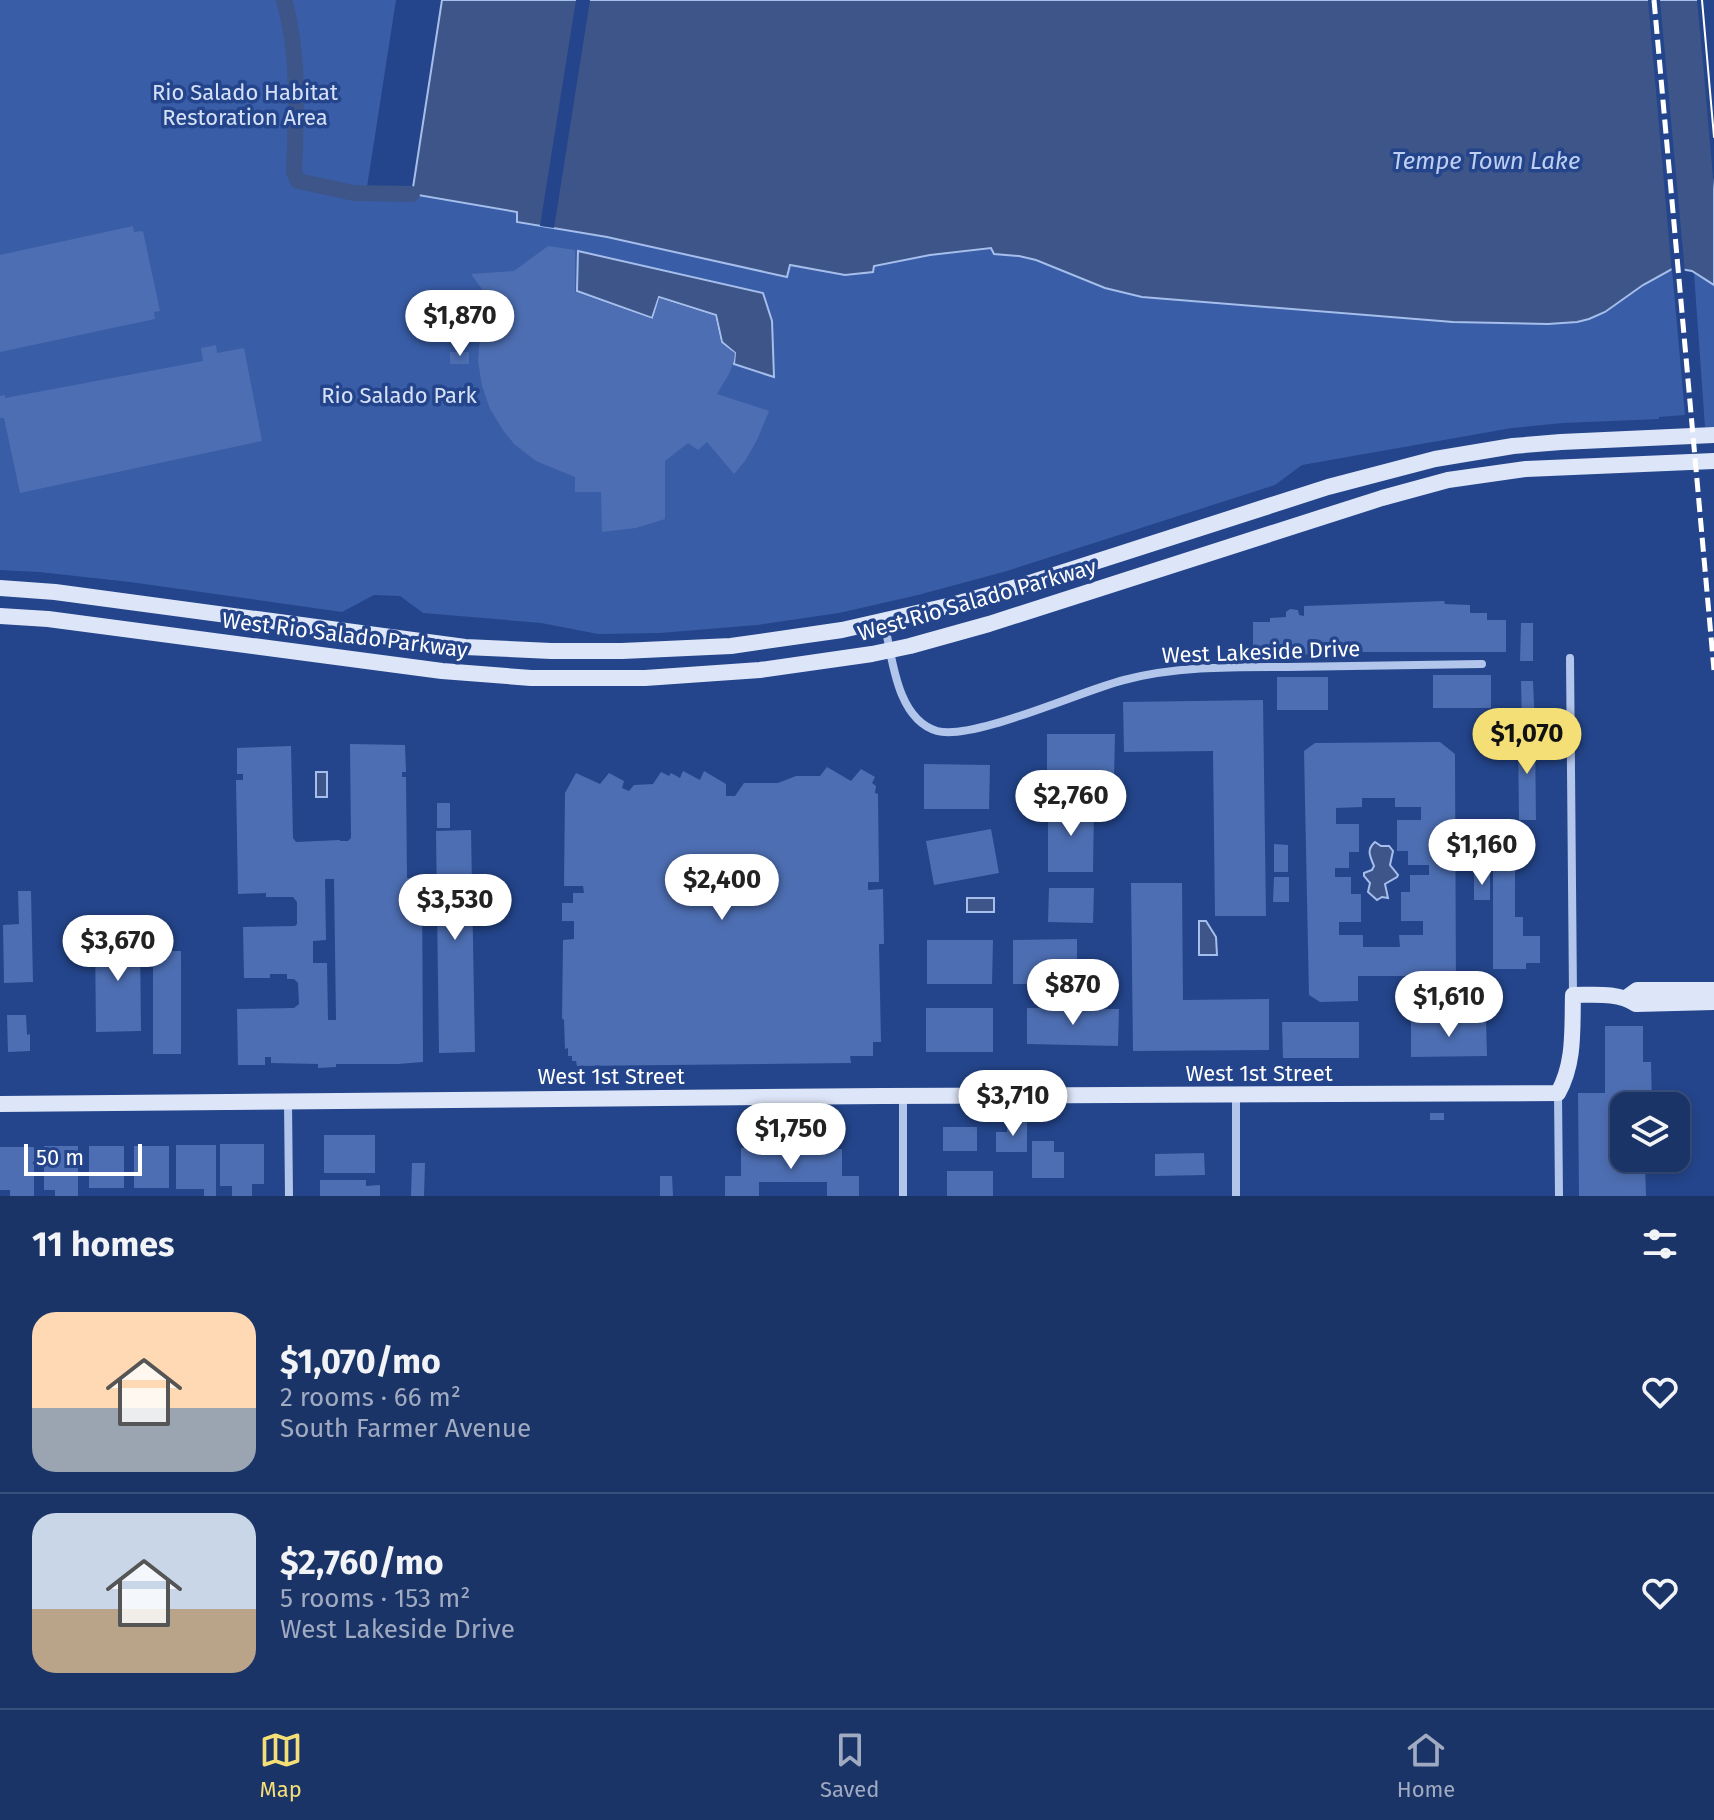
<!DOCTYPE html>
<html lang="en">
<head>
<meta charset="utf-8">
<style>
	:root { --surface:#1b3468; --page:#243c6e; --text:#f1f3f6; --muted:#a0aac0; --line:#394f7c; --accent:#f4df76 }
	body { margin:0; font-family:"Fira Sans",sans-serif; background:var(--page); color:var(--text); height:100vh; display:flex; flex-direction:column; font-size:30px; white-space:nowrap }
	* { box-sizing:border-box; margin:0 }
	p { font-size:26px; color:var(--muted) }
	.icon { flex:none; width:44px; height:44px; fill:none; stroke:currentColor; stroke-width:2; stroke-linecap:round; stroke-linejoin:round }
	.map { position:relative; height:1196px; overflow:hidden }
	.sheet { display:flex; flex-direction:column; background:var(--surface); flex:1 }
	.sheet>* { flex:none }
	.buttons { position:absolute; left:1610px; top:1092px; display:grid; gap:16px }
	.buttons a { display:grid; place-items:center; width:80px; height:80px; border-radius:16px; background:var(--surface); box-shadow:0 4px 12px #0003,0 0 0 2px var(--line); font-size:40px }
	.scale { position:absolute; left:24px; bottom:20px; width:118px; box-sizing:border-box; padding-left:8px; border:4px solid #fff; border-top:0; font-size:22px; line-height:28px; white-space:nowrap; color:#fff; -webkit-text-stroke:6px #24458b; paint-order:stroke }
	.price { position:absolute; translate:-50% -68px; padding:0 18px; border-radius:28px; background:#fff; color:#222; font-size:26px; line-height:52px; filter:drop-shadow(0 2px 4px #0008) }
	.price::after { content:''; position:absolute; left:50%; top:48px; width:24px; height:18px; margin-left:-12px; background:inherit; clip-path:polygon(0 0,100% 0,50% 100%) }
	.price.selected { background:var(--accent); color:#111 }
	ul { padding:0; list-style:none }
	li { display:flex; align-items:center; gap:24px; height:200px; padding:0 32px }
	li+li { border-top:2px solid var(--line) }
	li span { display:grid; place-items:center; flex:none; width:224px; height:160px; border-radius:24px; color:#555 }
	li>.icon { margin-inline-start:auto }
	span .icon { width:96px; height:96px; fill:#fffc; stroke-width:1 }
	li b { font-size:34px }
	h2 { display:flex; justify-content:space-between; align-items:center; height:96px; padding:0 32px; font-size:34px }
	.menu { display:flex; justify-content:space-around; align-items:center; height:112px; border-top:2px solid var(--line); background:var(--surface); font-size:22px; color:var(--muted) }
	.menu a { display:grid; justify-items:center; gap:4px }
	.menu .selected { color:var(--accent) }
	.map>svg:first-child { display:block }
	.green { fill:#395da7 }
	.water { fill:#3d5588; stroke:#a6beeb; stroke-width:2 }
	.pier { fill:#24458b }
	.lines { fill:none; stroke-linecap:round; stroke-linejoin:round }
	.canal { stroke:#3d5588; stroke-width:16 }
	.building { fill:#4d6eb2; fill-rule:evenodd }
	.street { stroke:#b2c5ea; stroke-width:8 }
	.secondary { stroke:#dde5f8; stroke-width:16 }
	.tram { stroke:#fff; stroke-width:2 }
	.rail { stroke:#fff; stroke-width:5; stroke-dasharray:14 6; stroke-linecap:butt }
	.labels { text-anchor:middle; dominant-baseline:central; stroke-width:7; stroke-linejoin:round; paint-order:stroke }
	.park-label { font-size:22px; fill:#d6e1f8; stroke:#24458b }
	.street-label { font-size:22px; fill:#fff; stroke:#24458b }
	.water-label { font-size:24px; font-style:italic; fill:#becff1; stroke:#24458b }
</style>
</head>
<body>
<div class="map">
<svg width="1714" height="1196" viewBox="0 0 1714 1196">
	<rect width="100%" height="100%" fill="#24458b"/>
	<path class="green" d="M 0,0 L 396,0 L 367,187 L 518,212 L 518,222 L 607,237 L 787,276 L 789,265 L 845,275 L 873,272 L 874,266 L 930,255 L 992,248 L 994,254 L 1019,256 L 1036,260 L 1105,288 L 1142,297 L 1453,322 L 1548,324 L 1589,319 L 1605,312 L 1643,285 L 1672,269 L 1685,415 L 1659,417 L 1659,419 L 1563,423 L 1512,428 L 1302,465 L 1275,485 L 1007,571 L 918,595 L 839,613 L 757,625 L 660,633 L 598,634 L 541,623 L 423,613 L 400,596 L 374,595 L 342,612 L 130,582 L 39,572 L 0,570 Z
		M 1694,273 L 1714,285 L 1714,427 L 1705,427 Z"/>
	<path class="water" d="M 442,0 L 1714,0 L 1714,285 L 1692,271 L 1680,269 L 1672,269 L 1643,285 L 1605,312 L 1589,319 L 1577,322 L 1548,324 L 1453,322 L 1142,297 L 1105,288 L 1036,260 L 1019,256 L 994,254 L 991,248 L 930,255 L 874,266 L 873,272 L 845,275 L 790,265 L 787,277 L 607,237 L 517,222 L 517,212 L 412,194 Z
		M 578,251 L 763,293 L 772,321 L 774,377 L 734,364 L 735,353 L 722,342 L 716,315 L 659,297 L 652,318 L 577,291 Z
		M 316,772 L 327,772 L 327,797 L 316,797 Z
		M 1375,842 L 1381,846 L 1389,846 L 1393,851 L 1390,865 L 1398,875 L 1397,877 L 1385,884 L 1388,898 L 1382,897 L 1377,900 L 1368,892 L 1370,883 L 1364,876 L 1364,873 L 1372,870 L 1374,866 C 1370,856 1366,850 1375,842 Z
		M 967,898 L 994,898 L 994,912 L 967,912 Z
		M 1199,921 L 1206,921 L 1216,937 L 1217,955 L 1199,955 Z"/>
	<path class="pier" d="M 576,0 L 590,0 L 554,228 L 540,226 Z
		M 1648,0 L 1660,0 L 1685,273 L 1672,274 Z
		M 1697,0 L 1714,0 L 1714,189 L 1703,63 Z"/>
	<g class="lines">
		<path class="canal" d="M 284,0 C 300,55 296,115 294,172 L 298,181 L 354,193 L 412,194"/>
	</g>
	<path class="building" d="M 133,226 L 134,232 L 143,231 L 160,311 L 154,312 L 155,319 L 0,352 L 0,255 Z
		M 548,246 L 575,250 L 575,292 L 653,319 L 659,298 L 715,316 L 721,343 L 735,353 L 734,361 L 729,374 L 717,394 L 769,411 L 757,440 L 745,461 L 734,474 L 707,442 L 698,450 L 688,443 L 665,461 L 665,519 L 636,528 L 602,532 L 601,492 L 575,492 L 575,477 L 536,461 L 514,444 L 503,430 L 490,409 L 482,386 L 478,361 L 480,336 L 492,303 L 471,274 L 514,271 Z
		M 216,345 L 217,353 L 244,348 L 262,441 L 20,493 L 4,418 L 0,418 L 0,396 L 5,395 L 5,398 L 203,361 L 201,348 Z
		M 450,352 L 469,352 L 469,364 L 450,364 Z
		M 1444,601 L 1445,604 L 1470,605 L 1470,613 L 1487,613 L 1487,620 L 1506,620 L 1506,652 L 1314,652 L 1314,654 L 1253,657 L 1253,622 L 1270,622 L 1270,618 L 1286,617 L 1286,612 L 1290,609 L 1298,610 L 1299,615 L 1304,616 L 1304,606 Z
		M 1521,623 L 1533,623 L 1533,661 L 1520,661 Z
		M 1433,675 L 1491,675 L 1491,708 L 1433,708 Z
		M 1277,677 L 1328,677 L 1328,710 L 1277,710 Z
		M 1521,681 L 1533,681 L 1535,727 L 1522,727 Z
		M 1263,700 L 1266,916 L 1215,916 L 1213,751 L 1124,752 L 1123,702 Z
		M 1518,731 L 1535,731 L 1536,820 L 1519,820 Z
		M 1047,734 L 1115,734 L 1114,779 L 1047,778 Z
		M 1440,742 L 1455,754 L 1456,993 L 1445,1000 L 1406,1001 L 1405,976 L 1358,976 L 1358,1001 L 1320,1002 L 1309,995 L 1304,751 L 1315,743 ZM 1362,798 L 1395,798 L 1395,807 L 1421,807 L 1421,820 L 1397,820 L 1397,851 L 1408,851 L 1408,865 L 1429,865 L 1429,875 L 1410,875 L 1410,892 L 1401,892 L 1401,921 L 1423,921 L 1423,935 L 1399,935 L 1400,947 L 1363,947 L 1363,935 L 1339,935 L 1339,922 L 1361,922 L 1361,894 L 1351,894 L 1351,877 L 1335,877 L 1335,868 L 1349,868 L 1349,852 L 1359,852 L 1359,824 L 1336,824 L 1336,808 L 1362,807 Z
		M 350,744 L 405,745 L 406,772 L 402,772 L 402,777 L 406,777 L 407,878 L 422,878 L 423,1062 L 398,1064 L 336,1064 L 336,1067 L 318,1068 L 318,1064 L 271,1063 L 271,1057 L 265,1057 L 265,1065 L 238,1065 L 237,1009 L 294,1008 L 299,1004 L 298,983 L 294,979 L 287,979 L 287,974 L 270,974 L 270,978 L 244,978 L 243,927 L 295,926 L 297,924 L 297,902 L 293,897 L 266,897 L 266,893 L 238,894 L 236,780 L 243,780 L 243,774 L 237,774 L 237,748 L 291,746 L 293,838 L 296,842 L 340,840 L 340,841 L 348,841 L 351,838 ZM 325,879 L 334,879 L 336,1020 L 328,1020 L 327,963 L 313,963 L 313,941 L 326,940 Z
		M 924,764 L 990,765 L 989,809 L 924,809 Z
		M 827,767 L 851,781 L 861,769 L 875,777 L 872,783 L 876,786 L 875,793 L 878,794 L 879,882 L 868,882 L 868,890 L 883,889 L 884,944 L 879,944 L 881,1042 L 873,1042 L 873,1056 L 850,1056 L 851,1063 L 577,1066 L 576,1061 L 572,1061 L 572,1056 L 568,1056 L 568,1048 L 565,1049 L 564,1020 L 562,1018 L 563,940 L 574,939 L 574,921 L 562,921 L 562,903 L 573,903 L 573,893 L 584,893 L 583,886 L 564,886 L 565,793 L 576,773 L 600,784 L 609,773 L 624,781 L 622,788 L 629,791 L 634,785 L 653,784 L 661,772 L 669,776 L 671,773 L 680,778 L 683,771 L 700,780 L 704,771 L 726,784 L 726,796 L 735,796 L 744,783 L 778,783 L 796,776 L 820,776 Z
		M 437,803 L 450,803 L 450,828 L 437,828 Z
		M 1048,805 L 1094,805 L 1093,872 L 1048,872 Z
		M 991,829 L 999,873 L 934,885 L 926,841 Z
		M 471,830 L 475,1052 L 439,1053 L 436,831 Z
		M 1474,842 L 1489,842 L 1490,868 L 1475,868 Z
		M 1274,844 L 1288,845 L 1288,872 L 1274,872 Z
		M 1515,867 L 1515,917 L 1523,917 L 1523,936 L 1540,936 L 1540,963 L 1526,963 L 1526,969 L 1493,969 L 1493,868 Z
		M 1474,874 L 1490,874 L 1490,900 L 1474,900 Z
		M 1274,877 L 1289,877 L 1289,902 L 1273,902 Z
		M 1131,883 L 1182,883 L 1183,1000 L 1269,999 L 1269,1050 L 1133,1051 Z
		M 1049,888 L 1094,888 L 1093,923 L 1048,922 Z
		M 18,891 L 31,891 L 33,982 L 4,983 L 3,925 L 19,924 Z
		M 95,935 L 140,935 L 141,1031 L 96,1032 Z
		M 1077,939 L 1077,984 L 1013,984 L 1013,940 Z
		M 927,940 L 993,940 L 992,984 L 927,984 Z
		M 153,951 L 181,951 L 181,1054 L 153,1054 Z
		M 926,1008 L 993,1008 L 993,1052 L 926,1052 Z
		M 1027,1008 L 1119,1009 L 1118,1046 L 1027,1044 Z
		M 7,1015 L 26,1015 L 27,1035 L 30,1034 L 30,1051 L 8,1052 Z
		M 1411,1021 L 1486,1021 L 1487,1056 L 1411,1057 Z
		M 1282,1022 L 1359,1022 L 1359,1058 L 1283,1058 Z
		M 1605,1026 L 1643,1026 L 1643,1062 L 1651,1062 L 1652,1106 L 1624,1106 L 1624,1158 L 1652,1158 L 1652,1163 L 1645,1164 L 1646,1196 L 1579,1196 L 1578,1093 L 1605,1093 Z
		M 1430,1113 L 1444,1113 L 1444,1120 L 1430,1120 Z
		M 1007,1121 L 1027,1121 L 1027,1152 L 996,1152 L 996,1132 L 1007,1132 Z
		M 943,1127 L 977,1127 L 977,1151 L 943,1151 Z
		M 324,1135 L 375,1135 L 375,1173 L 324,1173 Z
		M 1032,1141 L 1054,1141 L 1054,1152 L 1064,1152 L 1064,1178 L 1032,1178 Z
		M 220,1144 L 264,1144 L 264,1184 L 252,1184 L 252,1196 L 232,1196 L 232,1186 L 220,1186 Z
		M 176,1145 L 216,1145 L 216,1196 L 204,1196 L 204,1189 L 176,1189 Z
		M 44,1146 L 78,1146 L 78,1196 L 55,1196 L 55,1190 L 44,1190 Z
		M 89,1146 L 124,1146 L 124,1188 L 89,1188 Z
		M 134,1146 L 169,1146 L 169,1188 L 134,1188 Z
		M 0,1147 L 34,1147 L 34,1196 L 10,1196 L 10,1190 L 0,1190 Z
		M 741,1148 L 842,1149 L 842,1176 L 859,1176 L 859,1196 L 827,1196 L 827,1182 L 759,1182 L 759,1196 L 725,1196 L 725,1176 L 741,1176 Z
		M 1204,1153 L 1205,1175 L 1155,1176 L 1155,1154 Z
		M 412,1163 L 425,1163 L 424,1196 L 411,1196 Z
		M 947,1171 L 993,1171 L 993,1196 L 947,1196 Z
		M 660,1176 L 672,1176 L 673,1196 L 660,1196 Z
		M 320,1180 L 366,1180 L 366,1186 L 380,1185 L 380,1196 L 320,1196 Z"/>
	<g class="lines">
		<path class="street" d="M 884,621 C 892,656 896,719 937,731 C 973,741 1083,690 1124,680 C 1177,666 1233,667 1287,667 C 1352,666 1417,665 1482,664
			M 1570,658 L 1573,995
			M 1558,1094 L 1559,1196
			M 288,1102 L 289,1196
			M 903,1196 L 903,1097
			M 1236,1196 L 1236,1095"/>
		<path class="secondary" d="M 0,588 L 55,592 L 465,647 L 551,651 L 622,651 L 731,646 L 842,630 L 952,605 L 1020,586 L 1328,487 L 1435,459 L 1513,446 L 1561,442 L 1714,435
			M 0,616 L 48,619 L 442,671 L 531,678 L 645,678 L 760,670 L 872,654 L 910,646 L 989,624 L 1382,498 L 1448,480 L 1526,469 L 1714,461
			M 1626,998 L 1637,990 L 1714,990
			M 0,1104 L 883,1096 L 1558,1093 C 1575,1063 1572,1029 1573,995 C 1594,995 1618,992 1636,1004 L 1714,1002"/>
		<path class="tram" d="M 1702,0 L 1714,137"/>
		<path class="rail" d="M 1654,0 L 1714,670"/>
	</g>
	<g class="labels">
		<g class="park-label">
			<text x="245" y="92">Rio Salado Habitat<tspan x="245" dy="25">Restoration Area</tspan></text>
			<text x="399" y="395">Rio Salado Park</text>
		</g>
		<g class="street-label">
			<text transform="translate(977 600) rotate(-16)">West Rio Salado Parkway</text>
			<text transform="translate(345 635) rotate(7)">West Rio Salado Parkway</text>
			<text transform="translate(1261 652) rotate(-2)">West Lakeside Drive</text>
			<text x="1259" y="1073">West 1st Street</text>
			<text x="611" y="1076">West 1st Street</text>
		</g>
		<g class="water-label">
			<text x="1486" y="161">Tempe Town Lake</text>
		</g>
	</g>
</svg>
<div class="buttons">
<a><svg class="icon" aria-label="layers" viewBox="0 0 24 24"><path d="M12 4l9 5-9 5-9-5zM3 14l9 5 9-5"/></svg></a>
</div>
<div class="scale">50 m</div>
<b class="price" style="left:460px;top:358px">$1,870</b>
<b class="price selected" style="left:1527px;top:776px">$1,070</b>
<b class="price" style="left:1071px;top:838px">$2,760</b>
<b class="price" style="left:1482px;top:887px">$1,160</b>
<b class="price" style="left:722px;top:922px">$2,400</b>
<b class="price" style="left:455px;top:942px">$3,530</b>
<b class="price" style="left:118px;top:983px">$3,670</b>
<b class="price" style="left:1073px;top:1027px">$870</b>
<b class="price" style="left:1449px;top:1039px">$1,610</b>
<b class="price" style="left:1013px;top:1138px">$3,710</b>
<b class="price" style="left:791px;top:1171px">$1,750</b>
</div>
<section class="sheet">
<h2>11 homes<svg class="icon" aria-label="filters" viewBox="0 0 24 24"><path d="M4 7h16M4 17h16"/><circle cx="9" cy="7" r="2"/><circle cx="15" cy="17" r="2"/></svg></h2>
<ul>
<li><span style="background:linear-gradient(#ffd9b3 60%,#9aa5b1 0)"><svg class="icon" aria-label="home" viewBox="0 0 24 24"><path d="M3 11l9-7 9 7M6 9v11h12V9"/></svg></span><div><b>$1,070/mo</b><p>2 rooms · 66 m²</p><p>South Farmer Avenue</p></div><svg class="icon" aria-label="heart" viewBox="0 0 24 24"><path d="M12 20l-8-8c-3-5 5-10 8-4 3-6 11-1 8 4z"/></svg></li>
<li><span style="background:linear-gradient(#c9d6e8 60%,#b9a48a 0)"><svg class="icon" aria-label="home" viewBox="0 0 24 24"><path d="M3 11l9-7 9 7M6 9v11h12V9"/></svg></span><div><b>$2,760/mo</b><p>5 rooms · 153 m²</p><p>West Lakeside Drive</p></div><svg class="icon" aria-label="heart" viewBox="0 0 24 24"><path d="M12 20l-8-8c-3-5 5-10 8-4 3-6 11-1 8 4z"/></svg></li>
</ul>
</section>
<nav class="menu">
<a class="selected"><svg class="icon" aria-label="map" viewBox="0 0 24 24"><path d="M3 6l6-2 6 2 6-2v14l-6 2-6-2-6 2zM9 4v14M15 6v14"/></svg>Map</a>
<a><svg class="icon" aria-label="saved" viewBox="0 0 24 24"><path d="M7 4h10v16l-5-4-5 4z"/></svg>Saved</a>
<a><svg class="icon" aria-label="home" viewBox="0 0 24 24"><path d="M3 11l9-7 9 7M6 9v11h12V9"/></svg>Home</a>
</nav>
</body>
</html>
